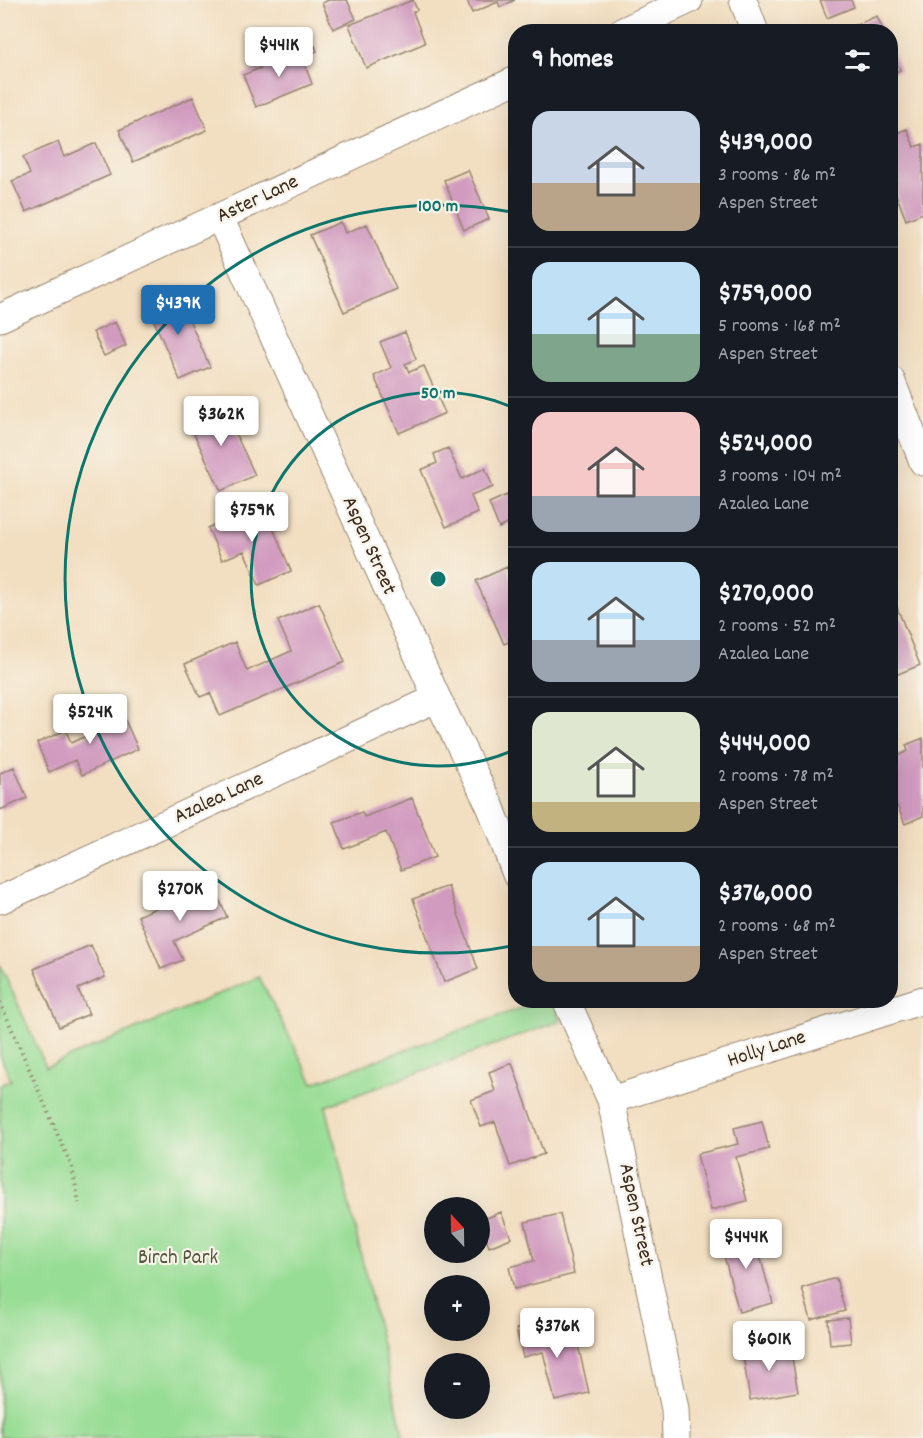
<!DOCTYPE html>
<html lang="en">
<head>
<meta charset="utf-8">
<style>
	:root { --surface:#171b24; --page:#242831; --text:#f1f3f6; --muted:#9ea1a6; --line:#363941; --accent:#1f6fb2 }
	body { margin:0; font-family:Dekko,sans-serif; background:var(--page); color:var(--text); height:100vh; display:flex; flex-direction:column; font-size:22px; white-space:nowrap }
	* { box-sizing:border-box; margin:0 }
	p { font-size:20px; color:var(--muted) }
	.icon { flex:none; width:33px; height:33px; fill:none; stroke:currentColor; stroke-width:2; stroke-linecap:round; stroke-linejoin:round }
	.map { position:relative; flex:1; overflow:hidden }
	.side { position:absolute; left:508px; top:24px; width:390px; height:984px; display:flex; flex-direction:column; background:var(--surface); border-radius:24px; box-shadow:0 6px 24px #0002 }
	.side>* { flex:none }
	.needle { width:39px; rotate:338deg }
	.fabs { position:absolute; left:424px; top:1197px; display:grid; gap:12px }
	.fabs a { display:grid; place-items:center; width:66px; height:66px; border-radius:50%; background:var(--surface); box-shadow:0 6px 24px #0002; font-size:30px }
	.price { position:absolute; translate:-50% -51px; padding:0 14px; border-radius:6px; background:#fff; color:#222; font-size:20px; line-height:39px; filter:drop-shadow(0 2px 3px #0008) }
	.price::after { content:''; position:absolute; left:50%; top:36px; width:18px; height:14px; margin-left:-9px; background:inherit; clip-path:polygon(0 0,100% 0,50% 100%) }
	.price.active { background:var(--accent); color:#fff }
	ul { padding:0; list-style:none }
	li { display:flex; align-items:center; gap:18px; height:150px; padding:0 24px }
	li+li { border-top:2px solid var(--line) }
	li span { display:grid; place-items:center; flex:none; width:168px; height:120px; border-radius:18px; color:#555 }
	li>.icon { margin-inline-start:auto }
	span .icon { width:72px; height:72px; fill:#fffc; stroke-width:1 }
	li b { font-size:26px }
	h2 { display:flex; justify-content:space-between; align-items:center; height:72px; padding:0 24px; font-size:26px }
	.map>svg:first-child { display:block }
	.green { fill:#98dd95; stroke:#6a845a; stroke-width:1.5 }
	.building { fill:#d19bc0 }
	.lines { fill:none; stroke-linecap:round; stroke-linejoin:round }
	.minor-casing { stroke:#96846f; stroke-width:29 }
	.path { stroke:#96846f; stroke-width:4; stroke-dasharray:1.5 4.5; stroke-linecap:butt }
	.minor { stroke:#fff; stroke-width:27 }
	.ring { fill:none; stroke:#0f766e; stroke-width:3 }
	.labels { text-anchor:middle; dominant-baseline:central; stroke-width:4.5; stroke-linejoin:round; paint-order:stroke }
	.street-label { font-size:21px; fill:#3b2a1e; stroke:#f7f3e8 }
	.park-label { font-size:21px; fill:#52573c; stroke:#f7f3e8 }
	.centre { fill:#0f766e; stroke:#f7f3e8; stroke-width:3 }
	.ring-label { font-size:18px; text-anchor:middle; font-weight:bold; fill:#0f766e; stroke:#f7f3e8; stroke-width:4.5; stroke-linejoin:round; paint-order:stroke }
</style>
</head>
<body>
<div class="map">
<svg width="923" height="1438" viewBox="0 0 923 1438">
	<rect width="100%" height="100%" fill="#f7f3e8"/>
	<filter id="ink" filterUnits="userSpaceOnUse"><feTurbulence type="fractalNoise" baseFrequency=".0167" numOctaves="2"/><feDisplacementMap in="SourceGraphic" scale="12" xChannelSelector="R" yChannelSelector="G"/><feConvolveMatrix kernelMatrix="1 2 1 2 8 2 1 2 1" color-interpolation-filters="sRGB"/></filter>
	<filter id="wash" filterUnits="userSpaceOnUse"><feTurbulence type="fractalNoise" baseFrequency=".008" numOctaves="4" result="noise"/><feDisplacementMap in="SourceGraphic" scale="24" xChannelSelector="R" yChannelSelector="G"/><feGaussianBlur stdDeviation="1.35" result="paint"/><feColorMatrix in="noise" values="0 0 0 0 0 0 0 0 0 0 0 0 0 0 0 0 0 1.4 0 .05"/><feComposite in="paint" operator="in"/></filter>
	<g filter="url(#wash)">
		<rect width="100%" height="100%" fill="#f2dec0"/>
		<path class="green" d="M 0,964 L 46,1067 L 259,977 L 313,1083 L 541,1001 L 554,1001 L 560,1021 L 326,1106 L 404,1438 L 0,1438 L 0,1085 L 11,1080 L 0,1055 Z"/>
		<g id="blocks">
			<path class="building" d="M 329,0 L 347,0 L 356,19 L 333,29 L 322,3 Z
				M 413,0 L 417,10 L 413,12 L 425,43 L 366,68 L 349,25 Z
				M 467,0 L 515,0 L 500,7 L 498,2 L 472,13 Z
				M 820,0 L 851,0 L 854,7 L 827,18 Z
				M 877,16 L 884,32 L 840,32 L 840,31 Z
				M 315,46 L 317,51 L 302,57 L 312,84 L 256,107 L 243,75 Z
				M 891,49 L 900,70 L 891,74 Z
				M 193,97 L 207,130 L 133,162 L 119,130 Z
				M 907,129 L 914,147 L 923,144 L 923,213 L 906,220 L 891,181 L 891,135 Z
				M 58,142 L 64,157 L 96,143 L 110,175 L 26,212 L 12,181 L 30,174 L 23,157 Z
				M 468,170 L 489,219 L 464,230 L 444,180 Z
				M 341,222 L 345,233 L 367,224 L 396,289 L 344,312 L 310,235 Z
				M 177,292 L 210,367 L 180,380 L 147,305 Z
				M 115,322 L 126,346 L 104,356 L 93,332 Z
				M 405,332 L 416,359 L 405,364 L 409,372 L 424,366 L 445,413 L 399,433 L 374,376 L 391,368 L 380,342 Z
				M 221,403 L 255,475 L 221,491 L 187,419 Z
				M 448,448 L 462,479 L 485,468 L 493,487 L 471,496 L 478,513 L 446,527 L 421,470 L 437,463 L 434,454 Z
				M 516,491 L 516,520 L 499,528 L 489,503 Z
				M 263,504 L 291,571 L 259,585 L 244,551 L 222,560 L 208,528 Z
				M 507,567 L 516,588 L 516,639 L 504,644 L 476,581 Z
				M 894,600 L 920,665 L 891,677 L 891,601 Z
				M 319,603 L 345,662 L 220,716 L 210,693 L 200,697 L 185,664 L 235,642 L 247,671 L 291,651 L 278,621 Z
				M 108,710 L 115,725 L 125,720 L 138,749 L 82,775 L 75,760 L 49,772 L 37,743 L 66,730 L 71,743 L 91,734 L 85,721 Z
				M 923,738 L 923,816 L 905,824 L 891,791 L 891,759 L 908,751 L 906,745 Z
				M 14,767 L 27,798 L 0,810 L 0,773 Z
				M 412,798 L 435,857 L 401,870 L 386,832 L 344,849 L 334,822 L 362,812 L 364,817 Z
				M 212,883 L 227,917 L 174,941 L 183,960 L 161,969 L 138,916 Z
				M 448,886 L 478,969 L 444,982 L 413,899 Z
				M 91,945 L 105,977 L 78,989 L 89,1014 L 59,1027 L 34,969 Z
				M 512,1063 L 544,1154 L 510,1166 L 495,1122 L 481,1127 L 471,1100 L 495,1091 L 489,1072 Z
				M 762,1121 L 769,1149 L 736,1157 L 747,1201 L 711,1210 L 697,1154 L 738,1144 L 734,1128 Z
				M 501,1212 L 511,1238 L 489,1247 L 480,1221 Z
				M 560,1214 L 574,1274 L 514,1289 L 509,1267 L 534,1261 L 525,1222 Z
				M 752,1227 L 773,1303 L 739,1312 L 719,1237 Z
				M 836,1278 L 845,1311 L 811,1320 L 802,1288 Z
				M 848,1318 L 851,1343 L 830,1345 L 828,1320 Z
				M 545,1322 L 549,1338 L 575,1332 L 589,1393 L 555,1401 L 543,1352 L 523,1357 L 516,1329 Z
				M 773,1344 L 775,1354 L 791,1352 L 798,1392 L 750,1400 L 742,1349 Z"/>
		</g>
	</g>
	<g filter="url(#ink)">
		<use href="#blocks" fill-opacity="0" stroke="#96846f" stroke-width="1.5"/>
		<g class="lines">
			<defs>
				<path id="minor" d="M 743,0 L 755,32
					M 621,32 L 689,0
					M 220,218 L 437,698 L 491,808 L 516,874
					M 0,318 L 516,80
					M 891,380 L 923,462
					M 0,900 L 437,698
					M 566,1000 L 611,1100 L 675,1409 L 676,1438
					M 611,1100 L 923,1000"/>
			</defs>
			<use href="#minor" class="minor-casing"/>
			<path class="path" d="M 0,1002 L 72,1167 L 79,1203"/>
			<use href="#minor" class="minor"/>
		</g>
	</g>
	<g class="ring">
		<path d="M516 749A187 187 0 1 1 516 409"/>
		<path d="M516 945A374 374 0 1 1 516 213"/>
	</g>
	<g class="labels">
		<g class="street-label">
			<text transform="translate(258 200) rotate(-25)">Aster Lane</text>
			<text transform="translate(368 546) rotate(66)">Aspen Street</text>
			<text transform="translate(219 799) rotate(-25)">Azalea Lane</text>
			<text transform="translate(767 1050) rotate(-18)">Holly Lane</text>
			<text transform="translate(635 1215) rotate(78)">Aspen Street</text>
		</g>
		<g class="park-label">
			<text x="178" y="1259">Birch Park</text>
		</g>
	</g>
	<circle cx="438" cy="579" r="9" class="centre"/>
	<g class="ring-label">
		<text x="438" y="211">100 m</text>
		<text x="438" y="398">50 m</text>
	</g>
</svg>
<div class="fabs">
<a><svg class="needle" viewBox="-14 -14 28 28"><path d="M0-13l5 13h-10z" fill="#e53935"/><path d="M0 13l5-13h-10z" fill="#9ea1a6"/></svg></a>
<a>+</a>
<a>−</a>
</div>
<b class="price" style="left:279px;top:78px">$441K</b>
<b class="price active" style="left:178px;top:336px">$439K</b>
<b class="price" style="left:221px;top:447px">$362K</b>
<b class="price" style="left:252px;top:543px">$759K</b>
<b class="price" style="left:90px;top:745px">$524K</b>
<b class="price" style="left:180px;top:922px">$270K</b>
<b class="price" style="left:746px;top:1270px">$444K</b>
<b class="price" style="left:557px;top:1359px">$376K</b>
<b class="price" style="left:769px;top:1372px">$601K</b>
<section class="side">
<h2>9 homes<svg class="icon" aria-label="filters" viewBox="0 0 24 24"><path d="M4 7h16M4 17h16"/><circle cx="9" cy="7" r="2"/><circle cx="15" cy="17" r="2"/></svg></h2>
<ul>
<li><span style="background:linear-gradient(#c9d6e8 60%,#b9a48a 0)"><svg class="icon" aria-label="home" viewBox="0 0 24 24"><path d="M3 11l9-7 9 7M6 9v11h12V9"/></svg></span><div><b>$439,000</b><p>3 rooms · 86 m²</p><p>Aspen Street</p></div></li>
<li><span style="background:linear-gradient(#bfe0f5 60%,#7fa58c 0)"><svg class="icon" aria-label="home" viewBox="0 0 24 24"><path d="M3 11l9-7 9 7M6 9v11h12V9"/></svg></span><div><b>$759,000</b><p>5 rooms · 168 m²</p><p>Aspen Street</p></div></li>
<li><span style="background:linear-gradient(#f6c9c9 70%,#9aa5b1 0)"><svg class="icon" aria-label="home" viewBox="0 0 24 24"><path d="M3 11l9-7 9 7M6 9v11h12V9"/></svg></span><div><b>$524,000</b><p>3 rooms · 104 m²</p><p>Azalea Lane</p></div></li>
<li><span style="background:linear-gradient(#bfe0f5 65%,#9aa5b1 0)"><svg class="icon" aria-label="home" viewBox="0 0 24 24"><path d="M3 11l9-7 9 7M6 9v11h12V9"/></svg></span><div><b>$270,000</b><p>2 rooms · 52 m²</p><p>Azalea Lane</p></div></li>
<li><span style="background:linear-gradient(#dfe7d0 75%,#c2b280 0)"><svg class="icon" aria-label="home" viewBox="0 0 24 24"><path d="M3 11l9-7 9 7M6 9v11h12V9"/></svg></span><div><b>$444,000</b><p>2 rooms · 78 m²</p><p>Aspen Street</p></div></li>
<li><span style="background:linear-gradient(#bfe0f5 70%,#b9a48a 0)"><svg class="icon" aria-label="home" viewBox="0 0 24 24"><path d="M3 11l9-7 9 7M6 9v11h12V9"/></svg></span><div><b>$376,000</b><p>2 rooms · 68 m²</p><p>Aspen Street</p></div></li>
</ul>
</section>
</div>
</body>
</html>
